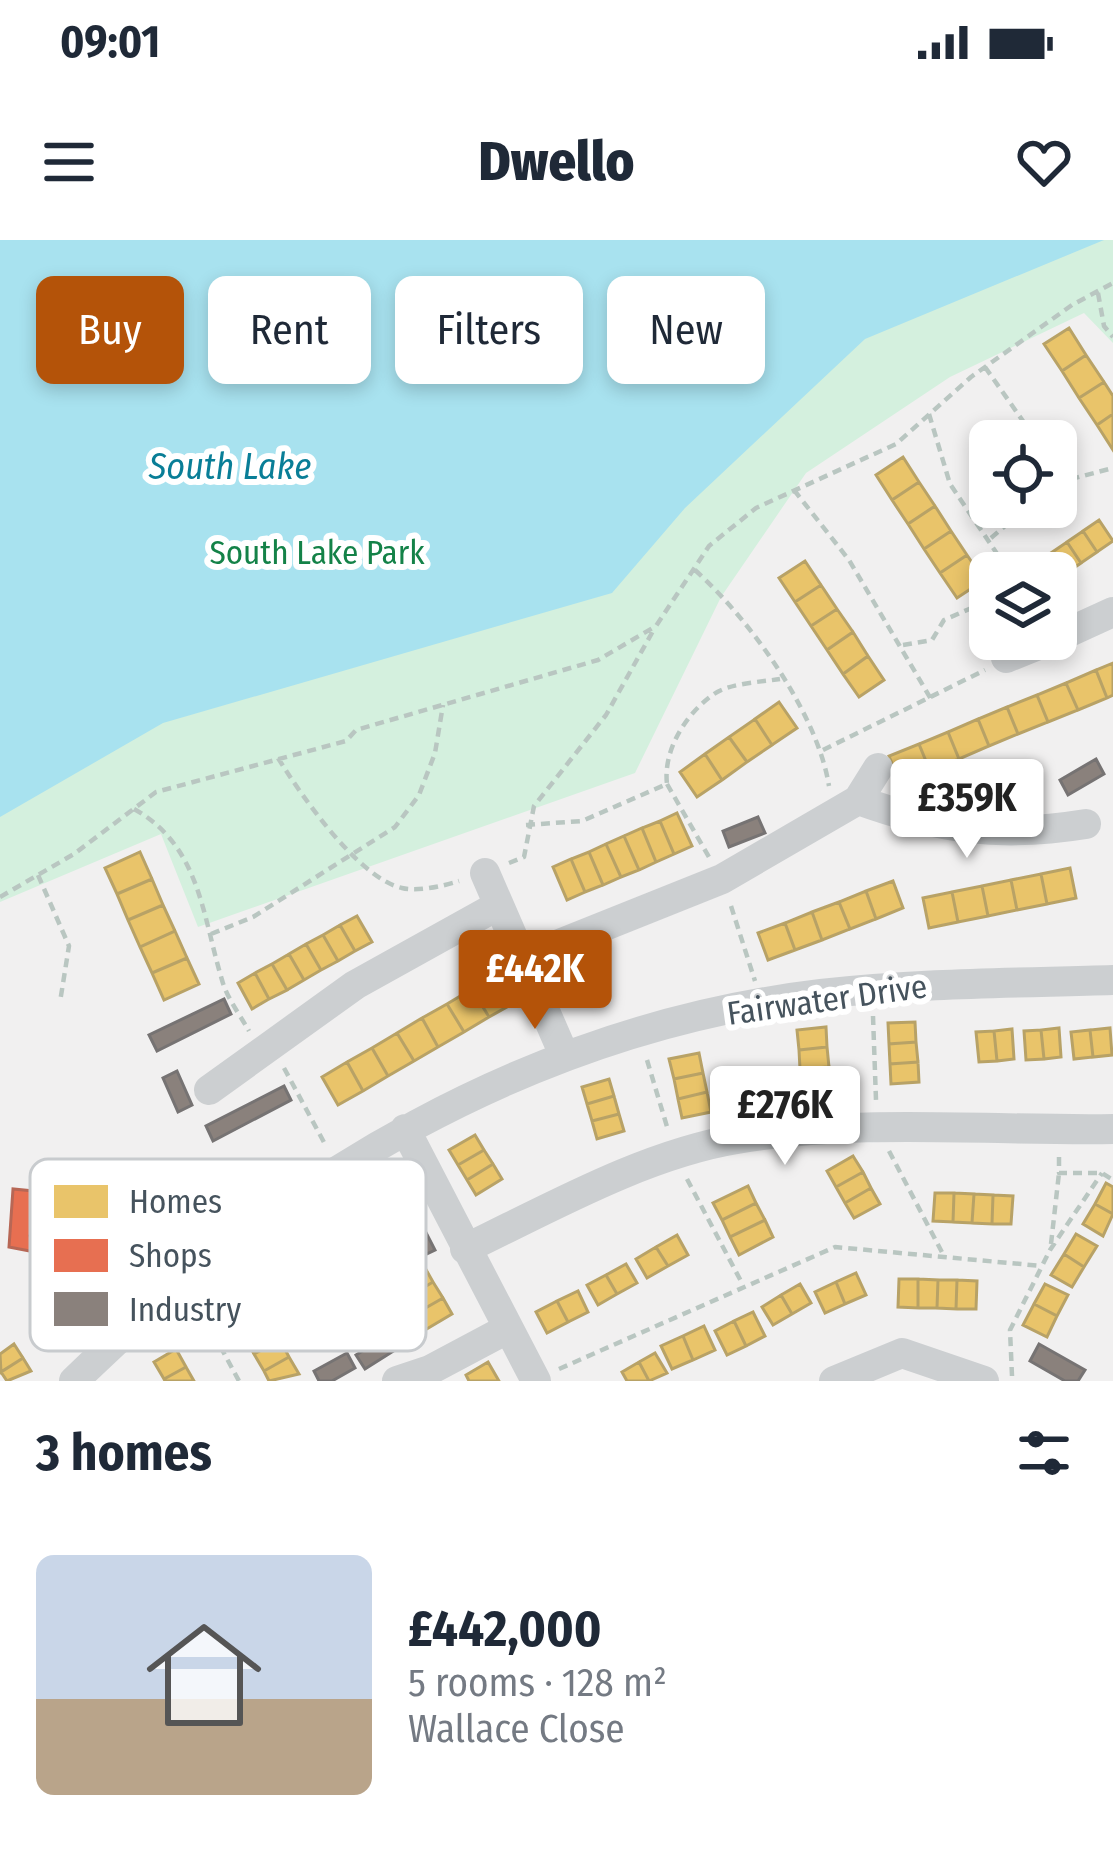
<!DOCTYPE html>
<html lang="en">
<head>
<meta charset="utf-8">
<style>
	:root { --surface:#fff; --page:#f6f6f7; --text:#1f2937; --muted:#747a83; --accent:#b45309 }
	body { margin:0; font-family:"Fira Sans Condensed",sans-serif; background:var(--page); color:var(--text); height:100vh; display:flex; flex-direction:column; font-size:45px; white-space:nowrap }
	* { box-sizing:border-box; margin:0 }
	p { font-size:39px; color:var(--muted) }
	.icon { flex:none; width:66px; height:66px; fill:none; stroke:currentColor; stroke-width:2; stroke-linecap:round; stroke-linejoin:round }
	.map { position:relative; height:1141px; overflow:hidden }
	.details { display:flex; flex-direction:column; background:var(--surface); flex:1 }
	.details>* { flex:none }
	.banner { position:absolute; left:36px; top:36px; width:1041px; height:108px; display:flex; gap:24px }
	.fabs { position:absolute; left:969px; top:180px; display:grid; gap:24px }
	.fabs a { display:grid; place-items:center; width:108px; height:108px; border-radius:18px; background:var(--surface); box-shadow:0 6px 18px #0003; font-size:60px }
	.price { position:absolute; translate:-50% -102px; padding:0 27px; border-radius:12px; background:#fff; color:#222; font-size:39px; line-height:78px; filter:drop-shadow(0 3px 6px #0008) }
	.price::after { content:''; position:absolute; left:50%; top:72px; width:36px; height:27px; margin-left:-18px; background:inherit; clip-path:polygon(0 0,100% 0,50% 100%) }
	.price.on { background:var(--accent); color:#fff }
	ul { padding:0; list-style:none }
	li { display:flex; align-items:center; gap:36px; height:300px; padding:0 36px }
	li span { display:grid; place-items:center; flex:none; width:336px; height:240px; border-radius:18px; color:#555 }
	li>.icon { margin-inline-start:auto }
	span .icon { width:144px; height:144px; fill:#fffc; stroke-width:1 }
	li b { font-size:51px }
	h2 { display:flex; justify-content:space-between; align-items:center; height:144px; padding:0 36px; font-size:51px }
	.chip { padding:0 42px; border-radius:18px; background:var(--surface); box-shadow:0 6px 18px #0003; font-size:42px; line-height:108px }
	.chip.on { background:var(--accent); color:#fff }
	.status { display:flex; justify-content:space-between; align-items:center; height:84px; padding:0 60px; background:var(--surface); direction:ltr }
	.status svg { height:33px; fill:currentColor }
	header { display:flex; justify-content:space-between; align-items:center; height:156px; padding:0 36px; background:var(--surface); font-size:54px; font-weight:800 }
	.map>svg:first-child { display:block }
	.green { fill:#d4f0de }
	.water { fill:#a8e2ef }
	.homes { fill:#e9c46a; stroke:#b8a266; stroke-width:3 }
	.shops { fill:#e76f51; stroke:#b76755; stroke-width:3 }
	.industry { fill:#8a817c; stroke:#767373; stroke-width:3 }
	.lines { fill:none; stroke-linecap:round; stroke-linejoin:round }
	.path { stroke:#b9c6c1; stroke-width:4.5; stroke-dasharray:9 6; stroke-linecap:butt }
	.minor { stroke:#cccfd1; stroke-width:30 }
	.labels { text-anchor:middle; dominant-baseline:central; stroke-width:12; stroke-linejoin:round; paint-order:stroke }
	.park-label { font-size:33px; fill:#148248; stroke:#fff }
	.street-label { font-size:33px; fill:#46535d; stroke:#fff }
	.water-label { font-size:36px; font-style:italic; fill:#097e97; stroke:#fff }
	.key { fill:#fff; stroke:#c8cbce; stroke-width:3 }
	.key-label { font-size:33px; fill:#46535d }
</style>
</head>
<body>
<div class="status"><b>09:01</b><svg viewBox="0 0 49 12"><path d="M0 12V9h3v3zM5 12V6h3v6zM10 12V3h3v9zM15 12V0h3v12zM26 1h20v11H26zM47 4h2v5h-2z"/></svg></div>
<header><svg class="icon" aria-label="menu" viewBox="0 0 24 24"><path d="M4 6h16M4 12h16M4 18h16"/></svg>Dwello<svg class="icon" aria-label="heart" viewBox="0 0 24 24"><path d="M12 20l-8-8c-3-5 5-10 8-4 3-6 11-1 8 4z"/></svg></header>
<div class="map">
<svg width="1113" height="1141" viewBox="0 0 1113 1141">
	<rect width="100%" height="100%" fill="#f1f0f0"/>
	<path class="green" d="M 0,0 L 1113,0 L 1113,103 L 1084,73 L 950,137 L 806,233 L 721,357 L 635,533 L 198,687 L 161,594 L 0,662 Z"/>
	<path class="water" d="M 0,0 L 1104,0 L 865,99 L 685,268 L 612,353 L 163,483 L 0,577 Z"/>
	<path class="homes" d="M 1069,88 L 1086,115 L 1062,131 L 1044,104 Z
		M 1086,115 L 1104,142 L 1079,158 L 1062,131 Z
		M 1104,142 L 1113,156 L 1113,174 L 1097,185 L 1079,158 Z
		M 1113,174 L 1113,210 L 1097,185 Z
		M 903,217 L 919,242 L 892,260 L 876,235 Z
		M 919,242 L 935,266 L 908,284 L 892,260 Z
		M 935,266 L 951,291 L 924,309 L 908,284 Z
		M 1099,280 L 1113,301 L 1097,312 L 1083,291 Z
		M 951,291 L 967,315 L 940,333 L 924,309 Z
		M 1083,291 L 1097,312 L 1081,323 L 1067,302 Z
		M 1067,302 L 1081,323 L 1065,334 L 1051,313 Z
		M 1051,313 L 1065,334 L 1056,340 L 1056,333 L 1040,333 L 1034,324 Z
		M 967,315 L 984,340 L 957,358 L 940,333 Z
		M 805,321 L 821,345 L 795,362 L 779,338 Z
		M 821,345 L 837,369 L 811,386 L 795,362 Z
		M 837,369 L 853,392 L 827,410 L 811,386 Z
		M 853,392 L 868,416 L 843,434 L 827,410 Z
		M 868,416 L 884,440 L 859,457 L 843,434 Z
		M 1113,423 L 1113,455 L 1107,458 L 1096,430 Z
		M 1096,430 L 1107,458 L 1078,470 L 1066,443 Z
		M 1066,443 L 1078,470 L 1048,482 L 1037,455 Z
		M 1037,455 L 1048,482 L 1018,494 L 1007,467 Z
		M 779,462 L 797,488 L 772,505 L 755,479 Z
		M 1007,467 L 1018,494 L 989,506 L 978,479 Z
		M 755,479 L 772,505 L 747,522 L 729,497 Z
		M 978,479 L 989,506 L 959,519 L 948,492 Z
		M 948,492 L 959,519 L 930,531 L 919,504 Z
		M 729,497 L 747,522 L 722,540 L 705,514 Z
		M 919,504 L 930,531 L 900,543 L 889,516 Z
		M 705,514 L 722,540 L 697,557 L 680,532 Z
		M 677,573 L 692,606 L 674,614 L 660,581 Z
		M 660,581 L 674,614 L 656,622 L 642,588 Z
		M 642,588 L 656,622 L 639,630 L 624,596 Z
		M 624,596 L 639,630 L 621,637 L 606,604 Z
		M 606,604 L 621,637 L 603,645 L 589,612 Z
		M 140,612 L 152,639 L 117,654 L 105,628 Z
		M 589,612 L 603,645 L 585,652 L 571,619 Z
		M 571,619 L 585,652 L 567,660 L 553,627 Z
		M 1070,628 L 1076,658 L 1047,664 L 1041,634 Z
		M 1041,634 L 1047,664 L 1017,670 L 1011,640 Z
		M 152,639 L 163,665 L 128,680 L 117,654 Z
		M 1011,640 L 1017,670 L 988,676 L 982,646 Z
		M 893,641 L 903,668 L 876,679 L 866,651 Z
		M 982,646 L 988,676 L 958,682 L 952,652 Z
		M 866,651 L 876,679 L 850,689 L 839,662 Z
		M 952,652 L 958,682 L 929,688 L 923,658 Z
		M 839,662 L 850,689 L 822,700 L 812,672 Z
		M 163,665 L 175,691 L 140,707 L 128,680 Z
		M 812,672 L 822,700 L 795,710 L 785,683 Z
		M 357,676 L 372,702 L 355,711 L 340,685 Z
		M 785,683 L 795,710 L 768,720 L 758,693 Z
		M 340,685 L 355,711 L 338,721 L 323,695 Z
		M 175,691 L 187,718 L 152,733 L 140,707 Z
		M 323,695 L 338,721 L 321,730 L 306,704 Z
		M 306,704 L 321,730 L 304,740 L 289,714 Z
		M 289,714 L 304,740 L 287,750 L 272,724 Z
		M 187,718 L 199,744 L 164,760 L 152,733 Z
		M 272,724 L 287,750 L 269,759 L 255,733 Z
		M 255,733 L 269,759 L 252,769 L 238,743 Z
		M 497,735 L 514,763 L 489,777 L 472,749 Z
		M 472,749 L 489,777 L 464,792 L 447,764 Z
		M 447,764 L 464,792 L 438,807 L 422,778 Z
		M 422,778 L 438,807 L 414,821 L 397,793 Z
		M 915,782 L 916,802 L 889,804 L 888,783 Z
		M 826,787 L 827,807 L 799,810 L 797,790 Z
		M 1059,788 L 1061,817 L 1044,819 L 1041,790 Z
		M 1110,788 L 1112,815 L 1093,817 L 1090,790 Z
		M 1012,789 L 1014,819 L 997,821 L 994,791 Z
		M 1041,790 L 1044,819 L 1026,820 L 1024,791 Z
		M 1090,790 L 1093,817 L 1074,819 L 1071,792 Z
		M 994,791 L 997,821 L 979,822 L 976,792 Z
		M 397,793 L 414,821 L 388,836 L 372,808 Z
		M 916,802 L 918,822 L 890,824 L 889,804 Z
		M 827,807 L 829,827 L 800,829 L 799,810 Z
		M 372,808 L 388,836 L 363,851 L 347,822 Z
		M 699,813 L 703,833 L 674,839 L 669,819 Z
		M 347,822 L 363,851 L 338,865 L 322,837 Z
		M 918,822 L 919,842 L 891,844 L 890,824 Z
		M 829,827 L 831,847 L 802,849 L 800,829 Z
		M 703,833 L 707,852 L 678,859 L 674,839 Z
		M 609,839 L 614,856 L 587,864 L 582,847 Z
		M 707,852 L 711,872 L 682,878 L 678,859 Z
		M 614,856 L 619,874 L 592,881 L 587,864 Z
		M 619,874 L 624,891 L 597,899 L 592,881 Z
		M 475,895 L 484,910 L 458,925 L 449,910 Z
		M 484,910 L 493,924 L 467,940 L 458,925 Z
		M 853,916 L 863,932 L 836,947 L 827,931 Z
		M 493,924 L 502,939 L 476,955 L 467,940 Z
		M 863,932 L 871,948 L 845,963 L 836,947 Z
		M 1106,943 L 1113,947 L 1113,974 L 1095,964 Z
		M 748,946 L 756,963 L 722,980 L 713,963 Z
		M 871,948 L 880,964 L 854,978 L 845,963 Z
		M 935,953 L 954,953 L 953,982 L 933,981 Z
		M 954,953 L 974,954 L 972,983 L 953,982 Z
		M 974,954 L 993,955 L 992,984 L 972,983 Z
		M 993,955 L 1013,956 L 1011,984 L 992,984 Z
		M 756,963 L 765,980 L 730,997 L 722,980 Z
		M 1095,964 L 1113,974 L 1103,996 L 1083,984 Z
		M 765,980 L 773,997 L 739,1015 L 730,997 Z
		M 1076,994 L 1097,1006 L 1084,1027 L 1064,1014 Z
		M 677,995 L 688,1015 L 668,1026 L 656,1007 Z
		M 656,1007 L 668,1026 L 647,1038 L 636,1019 Z
		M 1064,1014 L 1084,1027 L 1072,1047 L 1051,1035 Z
		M 626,1024 L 637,1043 L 617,1054 L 606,1035 Z
		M 424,1026 L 433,1042 L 406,1058 L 396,1042 Z
		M 856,1033 L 866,1055 L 845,1064 L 836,1042 Z
		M 606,1035 L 617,1054 L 598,1065 L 587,1045 Z
		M 899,1039 L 918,1039 L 918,1068 L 898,1067 Z
		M 918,1039 L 938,1040 L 937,1068 L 918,1068 Z
		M 938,1040 L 957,1040 L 956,1069 L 937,1068 Z
		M 957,1040 L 977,1041 L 976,1069 L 956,1069 Z
		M 433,1042 L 443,1058 L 415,1074 L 406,1058 Z
		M 836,1042 L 845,1064 L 825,1073 L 815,1052 Z
		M 800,1044 L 811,1063 L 792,1074 L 781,1055 Z
		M 1045,1044 L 1068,1055 L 1057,1076 L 1034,1064 Z
		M 578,1051 L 588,1072 L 568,1082 L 557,1061 Z
		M 781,1055 L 792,1074 L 773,1085 L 762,1067 Z
		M 443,1058 L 452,1074 L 425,1090 L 415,1074 Z
		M 557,1061 L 568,1082 L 547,1093 L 536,1072 Z
		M 1034,1064 L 1057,1076 L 1047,1097 L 1023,1085 Z
		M 753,1072 L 765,1096 L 746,1106 L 734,1081 Z
		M 734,1081 L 746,1106 L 727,1115 L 715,1091 Z
		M 270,1082 L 280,1100 L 254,1114 L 245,1097 Z
		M 704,1086 L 715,1110 L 693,1120 L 683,1096 Z
		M 683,1096 L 693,1120 L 672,1129 L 661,1106 Z
		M 280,1100 L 289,1117 L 264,1131 L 254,1114 Z
		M 14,1104 L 23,1118 L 1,1132 L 0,1114 Z
		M 176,1109 L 186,1127 L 164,1139 L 154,1122 Z
		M 655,1113 L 667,1133 L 649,1141 L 639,1122 Z
		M 289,1117 L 299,1134 L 269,1141 L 264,1131 Z
		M 23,1118 L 31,1131 L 7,1141 L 1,1132 Z
		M 488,1122 L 499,1141 L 469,1141 L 466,1135 Z
		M 639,1122 L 649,1141 L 627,1141 L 622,1132 Z
		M 186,1127 L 194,1141 L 165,1141 L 164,1139 Z"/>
	<path class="shops" d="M 158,925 L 172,951 L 168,970 L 159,970 L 157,992 L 120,983 L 70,1000 L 61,994 L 30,996 L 35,1012 L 9,1007 L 13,949 L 33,951 L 41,977 L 113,964 L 119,946 L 132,943 L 142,955 L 149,952 L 142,932 Z"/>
	<path class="industry" d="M 1096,519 L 1104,534 L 1068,555 L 1060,540 Z
		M 758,577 L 765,593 L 729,607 L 723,591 Z
		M 224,759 L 231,774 L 157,811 L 149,795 Z
		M 177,831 L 192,865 L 178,872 L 163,838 Z
		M 284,846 L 291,860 L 213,901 L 206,886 Z
		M 419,979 L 435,1010 L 416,1019 L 401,988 Z
		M 387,1096 L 395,1110 L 365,1129 L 356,1115 Z
		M 1039,1104 L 1085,1130 L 1078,1141 L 1065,1141 L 1030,1121 Z
		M 347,1113 L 355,1128 L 332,1141 L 319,1141 L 314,1131 Z"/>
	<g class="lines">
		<path class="path" d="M 1098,53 L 1104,86 L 1113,97
			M 985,127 L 1037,201
			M 929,174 L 950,244 L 1010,333
			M 1056,243 L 1113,228
			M 794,250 L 849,320 L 931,459
			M 991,298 L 1027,267
			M 695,330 C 750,380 817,472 829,546
			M 903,405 L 932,400 L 944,380 L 990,360
			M 823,510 L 985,430
			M 278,518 C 301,555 358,638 402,648 C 418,652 443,646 459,641
			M 667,544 L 709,617
			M 134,569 C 200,606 202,674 222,740 C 227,758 240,775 249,791
			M 526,585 L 582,581 L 667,544 C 663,511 685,474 714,454 C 730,443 761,442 780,439
			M 509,623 L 524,617 L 534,566 L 606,475 L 653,391
			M 38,635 L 69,706 L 60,762
			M 0,657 L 74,614 L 156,552 L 346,501 L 356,490 L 598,420 L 656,386 L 709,306 L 756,268 L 896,204 L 971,137 L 1072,65 L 1113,43
			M 731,666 L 755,741
			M 211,694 L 253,677 L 395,587 L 419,555 L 435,513 L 443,465
			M 873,776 L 876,860
			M 647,820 L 668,890
			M 284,828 L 326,906
			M 889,911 L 945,1018
			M 1059,917 L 1059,933 L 1102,933 L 1113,940
			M 687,939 L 743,1045
			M 1051,1004 L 1059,933
			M 199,1067 L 239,1141
			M 559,1129 L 835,1007 L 1042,1026
			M 1012,1136 L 1010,1090 L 1050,1010 L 1102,933"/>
		<path class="minor" d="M 1056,398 L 1113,372
			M 1006,418 L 1053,399
			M 858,560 C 938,589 1000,598 1086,584
			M 485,633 L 564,815
			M 522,719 L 722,639 L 858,560 L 878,528
			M 209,850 L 355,745 L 499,665
			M 405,889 L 536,1141
			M 465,1009 C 548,969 645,914 737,899 C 860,878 989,891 1113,889
			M 74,1141 C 279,940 532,788 821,754 C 918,743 1016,743 1113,740
			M 397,1141 L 430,1130 L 507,1089
			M 834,1141 L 902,1113 L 984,1141"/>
	</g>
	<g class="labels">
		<g class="park-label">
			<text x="317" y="313">South Lake Park</text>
		</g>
		<g class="street-label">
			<text transform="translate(827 760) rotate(-8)">Fairwater Drive</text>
		</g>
		<g class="water-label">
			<text x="230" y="227">South Lake</text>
		</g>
	</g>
	<rect x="30" y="919" width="396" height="192" rx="18" class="key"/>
	<rect x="54" y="945" width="54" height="33" fill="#e9c46a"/>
	<rect x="54" y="999" width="54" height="33" fill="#e76f51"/>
	<rect x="54" y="1052" width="54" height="34" fill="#8a817c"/>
	<g class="key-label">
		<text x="129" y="973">Homes</text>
		<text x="129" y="1027">Shops</text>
		<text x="129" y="1081">Industry</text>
	</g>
</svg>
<div class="fabs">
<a><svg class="icon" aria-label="locate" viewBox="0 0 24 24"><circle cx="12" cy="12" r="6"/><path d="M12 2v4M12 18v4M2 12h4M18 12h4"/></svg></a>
<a><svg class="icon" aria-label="layers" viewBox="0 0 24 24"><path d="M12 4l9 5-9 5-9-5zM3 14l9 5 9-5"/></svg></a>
</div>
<b class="price" style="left:967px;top:621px">£359K</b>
<b class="price on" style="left:535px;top:792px">£442K</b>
<b class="price" style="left:785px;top:928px">£276K</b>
<div class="banner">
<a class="chip on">Buy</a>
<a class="chip">Rent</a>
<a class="chip">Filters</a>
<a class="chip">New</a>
</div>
</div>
<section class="details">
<h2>3 homes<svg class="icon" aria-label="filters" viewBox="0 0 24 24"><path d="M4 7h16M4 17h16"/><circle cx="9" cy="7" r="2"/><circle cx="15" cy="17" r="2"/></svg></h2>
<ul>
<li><span style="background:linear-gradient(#c9d6e8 60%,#b9a48a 0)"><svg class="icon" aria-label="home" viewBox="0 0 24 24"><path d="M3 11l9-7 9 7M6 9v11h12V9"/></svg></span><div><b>£442,000</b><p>5 rooms · 128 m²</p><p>Wallace Close</p></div></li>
</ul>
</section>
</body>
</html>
